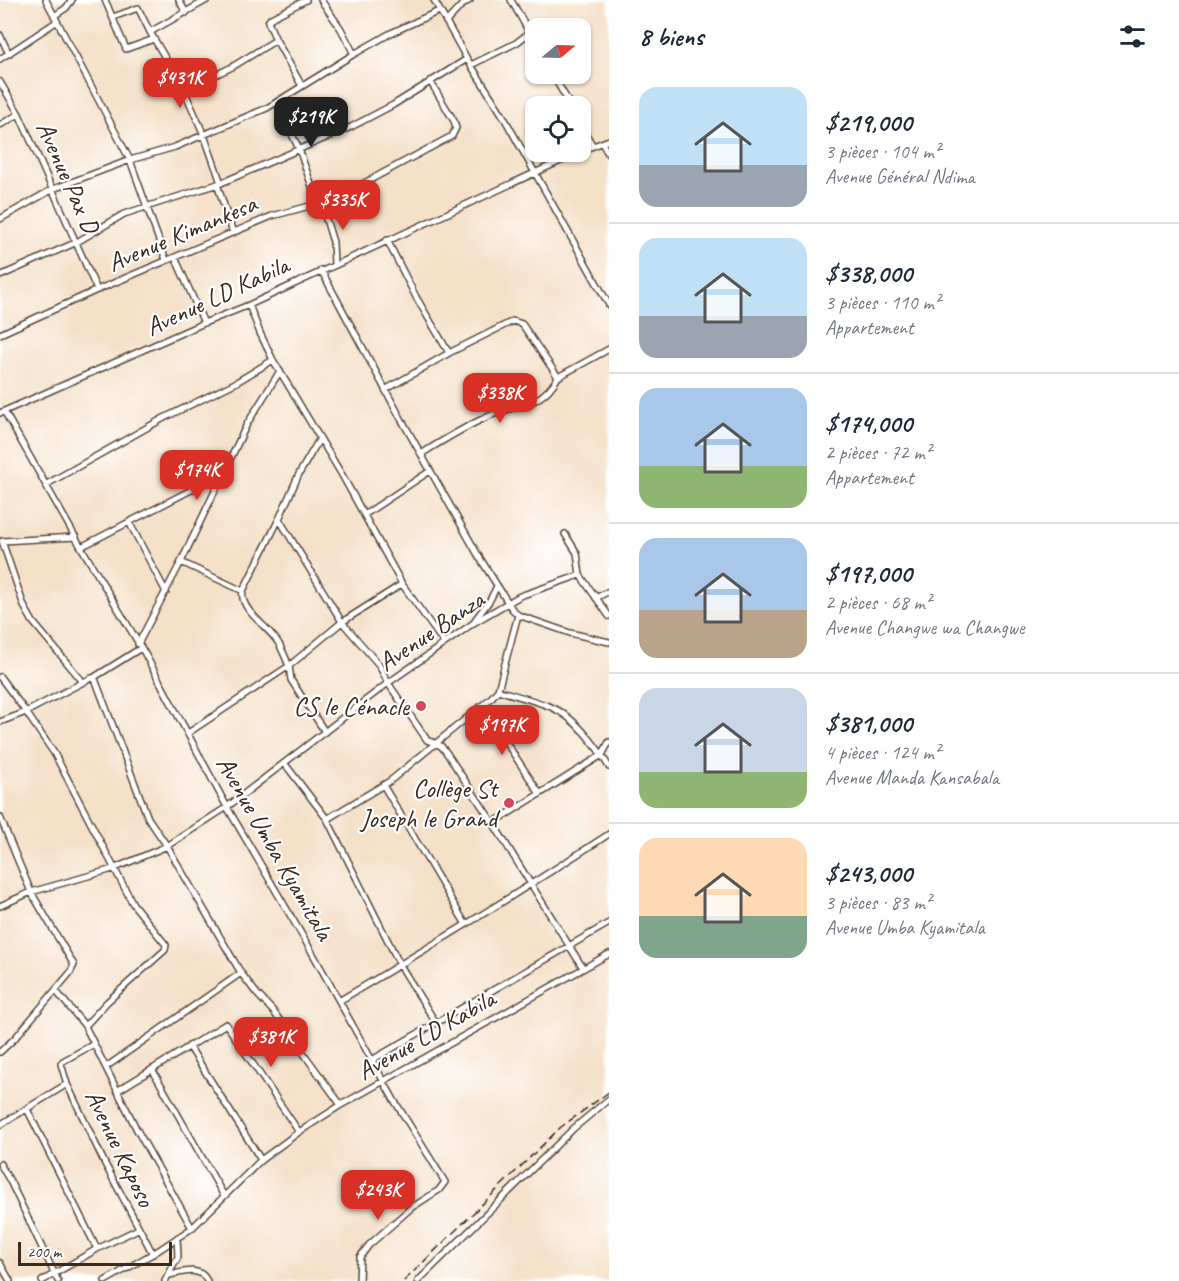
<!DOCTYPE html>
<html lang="fr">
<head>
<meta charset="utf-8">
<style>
	:root { --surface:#fff; --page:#f2f2f3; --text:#1f2937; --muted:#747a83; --line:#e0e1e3; --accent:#d93025 }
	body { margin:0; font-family:Caveat,sans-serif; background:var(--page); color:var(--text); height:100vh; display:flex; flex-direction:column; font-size:22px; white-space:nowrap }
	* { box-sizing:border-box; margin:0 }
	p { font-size:20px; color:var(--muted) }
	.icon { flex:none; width:33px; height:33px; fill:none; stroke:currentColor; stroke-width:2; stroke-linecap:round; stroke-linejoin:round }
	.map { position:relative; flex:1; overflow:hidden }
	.sheet { display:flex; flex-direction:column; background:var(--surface); width:570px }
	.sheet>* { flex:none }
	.needle { width:39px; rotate:71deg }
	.tools { position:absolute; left:525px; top:18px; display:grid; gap:12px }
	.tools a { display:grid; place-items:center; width:66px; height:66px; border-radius:12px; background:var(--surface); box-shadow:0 2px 4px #0004; font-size:30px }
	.scale { position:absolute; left:18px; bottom:15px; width:154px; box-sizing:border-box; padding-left:6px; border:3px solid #3b2a1e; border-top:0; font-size:16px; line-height:21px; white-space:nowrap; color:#3b2a1e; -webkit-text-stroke:4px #fff; paint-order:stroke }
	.price { position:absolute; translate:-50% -51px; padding:0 14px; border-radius:12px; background:var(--accent); color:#fff; font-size:20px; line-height:39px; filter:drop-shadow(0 2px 3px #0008) }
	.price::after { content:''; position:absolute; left:50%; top:36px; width:18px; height:14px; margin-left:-9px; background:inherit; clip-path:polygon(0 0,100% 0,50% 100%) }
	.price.on { background:#222; color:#fff }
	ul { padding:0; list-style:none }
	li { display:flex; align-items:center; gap:18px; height:150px; padding:0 30px }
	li+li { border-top:2px solid var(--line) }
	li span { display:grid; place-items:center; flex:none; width:168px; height:120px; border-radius:18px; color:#555 }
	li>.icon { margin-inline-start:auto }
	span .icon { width:72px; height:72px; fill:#fffc; stroke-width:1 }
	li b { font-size:26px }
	h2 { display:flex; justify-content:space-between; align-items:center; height:72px; padding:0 30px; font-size:26px }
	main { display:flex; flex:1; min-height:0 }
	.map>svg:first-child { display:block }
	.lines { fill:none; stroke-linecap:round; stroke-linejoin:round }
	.street-casing { stroke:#574538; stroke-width:8 }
	.street { stroke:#fff; stroke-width:5 }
	.rail { stroke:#3b2a1e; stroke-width:1.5; stroke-dasharray:9 4.5; stroke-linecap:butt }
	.poi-dot { fill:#d1495b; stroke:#fff; stroke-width:2 }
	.labels { text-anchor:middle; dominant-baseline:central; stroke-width:4.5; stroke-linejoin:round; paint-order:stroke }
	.street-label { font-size:26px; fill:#3b2a1e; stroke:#fff }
	.poi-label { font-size:26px; fill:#3b2a1e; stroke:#fff; text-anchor:end }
</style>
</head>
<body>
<main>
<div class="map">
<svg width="609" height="1281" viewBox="0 0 609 1281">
	<rect width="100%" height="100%" fill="#fff"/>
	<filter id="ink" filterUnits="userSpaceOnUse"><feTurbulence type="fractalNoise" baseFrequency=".0167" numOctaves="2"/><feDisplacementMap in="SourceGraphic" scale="12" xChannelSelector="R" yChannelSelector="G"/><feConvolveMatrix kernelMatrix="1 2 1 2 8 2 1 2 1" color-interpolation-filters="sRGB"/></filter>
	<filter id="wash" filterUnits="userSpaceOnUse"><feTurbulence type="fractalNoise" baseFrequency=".008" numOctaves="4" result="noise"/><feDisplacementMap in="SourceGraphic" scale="24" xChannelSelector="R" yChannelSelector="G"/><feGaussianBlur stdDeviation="1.35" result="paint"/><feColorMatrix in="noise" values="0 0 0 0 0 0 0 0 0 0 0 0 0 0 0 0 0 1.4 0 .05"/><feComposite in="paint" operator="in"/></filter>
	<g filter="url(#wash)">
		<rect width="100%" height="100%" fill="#f5e0c8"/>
	</g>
	<g filter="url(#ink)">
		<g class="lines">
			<defs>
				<path id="street" d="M 46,0 L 130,160 L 166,260
					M 105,0 L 126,49 L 154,39
					M 179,0 L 186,13
					M 321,0 L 341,29 L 354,54
					M 434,0 L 467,59 L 502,114 L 609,305
					M 511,0 L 536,44
					M 54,16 L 66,8 L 72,0
					M 113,17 L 138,8 L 150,32 L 207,0
					M 446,22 L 461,6 L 470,0
					M 150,32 L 184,90 L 204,135 L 221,183
					M 0,35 L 9,54
					M 0,59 L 56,22
					M 471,65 L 516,43 L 529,33
					M 552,74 L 571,106
					M 0,82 L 19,114 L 97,290
					M 302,86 L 276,40 L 268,22 L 271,18 L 306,0
					M 184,90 L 232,67 L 276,40
					M 277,103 L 299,149 L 318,204
					M 580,124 L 593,146
					M 0,125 L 19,114
					M 602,143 L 609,155
					M 580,151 L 609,140
					M 217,184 L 233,233
					M 321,203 L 333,242 L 334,264
					M 0,219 L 53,189 L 130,160 L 175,147 L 267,108 L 354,54 L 391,33 L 439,11
					M 387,240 L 416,297 L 449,353
					M 175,257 L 204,323
					M 321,270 L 399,415 L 478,555 L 512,609 L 518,615 L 570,633 L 609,642
					M 0,276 L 77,242 L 124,214 L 221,183 L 351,127 L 393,105 L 467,59
					M 249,305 L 260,333 L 273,360 L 342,475 L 402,584 L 444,643
					M 0,334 L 97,290 L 272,216 L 321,203 L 355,188 L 452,136 L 456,128 L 454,121 L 430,81
					M 385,390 L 449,353 L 513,321 L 522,324 L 558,377 L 609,349
					M 4,411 L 81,547 L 145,654 L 227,807 L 313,954 L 394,1100 L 445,1182 L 439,1190 L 411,1208 L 369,1245 L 360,1257 L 359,1281
					M 0,413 L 204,323 L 249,305 L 580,152
					M 320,438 L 299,474 L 279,519 L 342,622 L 289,666 L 291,680 L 325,732
					M 421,454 C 442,441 464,427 487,417 C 516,403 540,409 558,377
					M 47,484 L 164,418 L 235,383 L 273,360
					M 364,515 L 430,471
					M 129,522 L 166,592
					M 565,534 L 577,553 L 580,575 L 609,616
					M 2,541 L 24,606 L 33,622 L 83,682
					M 2,541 L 76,537
					M 81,547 L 222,474
					M 181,562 L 243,591 L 279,519
					M 402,584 L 342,622 L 379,665 L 388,683 L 427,740 L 441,746 L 446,752 L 493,823 L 583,968
					M 596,598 L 609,591
					M 475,620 L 490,600 L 497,586
					M 138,644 L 181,562 L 247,424 L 280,371
					M 0,677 L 26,712 L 54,753 L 133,904 L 166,945 L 165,950 L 107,1002 L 85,1026
					M 93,678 L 141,648
					M 498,690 C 516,696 534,700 551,707 C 575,717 597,746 609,767
					M 482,706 L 540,794
					M 0,722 L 26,712 L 91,678 L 95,679 L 148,818 L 167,846 L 241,973 L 257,994 L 273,1011 L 341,1105
					M 188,733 L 289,666 C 286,659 283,651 279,644 C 270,627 239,611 243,591
					M 285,764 L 327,819 L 400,965 L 436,1023
					M 383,785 L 465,923
					M 0,817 L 31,892 L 74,965 L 70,973 L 15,1038 L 0,1052
					M 327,819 L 390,781 L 491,698 L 498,690 L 518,615
					M 493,823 L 602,755 L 609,742
					M 0,906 L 31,892 L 113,869 L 167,846 L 227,807 L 388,683 L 475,622 L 520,596 L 580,575
					M 56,991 L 85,1026 L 137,1130 L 192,1228
					M 339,1001 C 430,947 520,892 609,834
					M 94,1044 L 63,1061 L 61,1064 L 67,1084 L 105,1164 L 153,1254
					M 189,1046 L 261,1160
					M 372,1060 L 609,923
					M 106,1067 L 241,973
					M 152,1069 L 224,1196
					M 117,1091 L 226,1024 L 299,1132
					M 27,1109 L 97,1249
					M 0,1125 L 67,1084
					M 0,1164 L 10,1181 L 58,1281
					M 0,1263 L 10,1281
					M 170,1275 C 183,1272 200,1266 207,1281
					M 42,1281 L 97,1249 L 138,1229
					M 105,1281 L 159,1250 L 192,1228 L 261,1160 L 299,1132 L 341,1105 L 609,954
					M 165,1281 L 178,1257 L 177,1238
					M 418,1281 L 574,1128 L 609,1099"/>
			</defs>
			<use href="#street" class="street-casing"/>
			<use href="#street" class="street"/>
			<path class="rail" d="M 404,1281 L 561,1127 L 609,1092"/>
		</g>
	</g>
	<g class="poi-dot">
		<circle cx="421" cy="706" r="6"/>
		<circle cx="509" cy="803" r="6"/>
	</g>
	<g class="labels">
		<g class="street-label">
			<text transform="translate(68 177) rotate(66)">Avenue Pax D</text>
			<text transform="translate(182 233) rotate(-23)">Avenue Kimankesa</text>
			<text transform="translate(217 296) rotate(-25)">Avenue LD Kabila</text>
			<text transform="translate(431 631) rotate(-34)">Avenue Banza</text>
			<text transform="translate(275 848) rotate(60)">Avenue Umba Kyamitala</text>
			<text transform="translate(426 1035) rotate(-30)">Avenue LD Kabila</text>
			<text transform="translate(120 1148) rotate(64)">Avenue Kaposo</text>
		</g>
		<g class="poi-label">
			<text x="409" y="706">CS le Cénacle</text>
			<text x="497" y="788">Collège St<tspan x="497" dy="30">Joseph le Grand</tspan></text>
		</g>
	</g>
</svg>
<div class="tools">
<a><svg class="needle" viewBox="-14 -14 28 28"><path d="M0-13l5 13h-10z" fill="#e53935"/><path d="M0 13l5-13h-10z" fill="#747a83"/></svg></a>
<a><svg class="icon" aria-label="locate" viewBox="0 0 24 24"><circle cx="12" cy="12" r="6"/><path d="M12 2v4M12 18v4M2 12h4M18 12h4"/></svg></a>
</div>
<div class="scale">200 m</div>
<b class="price" style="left:180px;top:109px">$431K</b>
<b class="price on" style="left:311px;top:148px">$219K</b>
<b class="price" style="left:343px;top:231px">$335K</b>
<b class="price" style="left:500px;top:424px">$338K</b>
<b class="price" style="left:197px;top:501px">$174K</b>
<b class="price" style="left:502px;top:756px">$197K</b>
<b class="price" style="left:271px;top:1068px">$381K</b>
<b class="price" style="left:378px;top:1221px">$243K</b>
</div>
<section class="sheet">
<h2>8 biens<svg class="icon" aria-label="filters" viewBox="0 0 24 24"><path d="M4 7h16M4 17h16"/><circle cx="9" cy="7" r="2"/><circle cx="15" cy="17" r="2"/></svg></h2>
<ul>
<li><span style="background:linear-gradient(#bfe0f5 65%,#9aa5b1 0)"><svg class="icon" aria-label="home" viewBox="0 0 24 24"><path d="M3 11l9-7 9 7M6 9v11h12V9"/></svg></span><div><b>$219,000</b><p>3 pièces · 104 m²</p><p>Avenue Général Ndima</p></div></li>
<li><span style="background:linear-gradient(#bfe0f5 65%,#9aa5b1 0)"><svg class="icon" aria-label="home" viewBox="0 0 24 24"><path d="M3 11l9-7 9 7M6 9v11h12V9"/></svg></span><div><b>$338,000</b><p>3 pièces · 110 m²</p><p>Appartement</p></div></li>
<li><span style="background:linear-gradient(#a9c7e8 65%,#8fb573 0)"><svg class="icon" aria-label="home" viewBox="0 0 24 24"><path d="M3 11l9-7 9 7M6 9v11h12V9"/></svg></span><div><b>$174,000</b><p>2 pièces · 72 m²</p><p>Appartement</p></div></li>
<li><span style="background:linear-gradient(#a9c7e8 60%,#b9a48a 0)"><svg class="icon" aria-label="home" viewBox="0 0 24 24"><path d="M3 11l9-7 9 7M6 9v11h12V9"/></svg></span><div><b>$197,000</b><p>2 pièces · 68 m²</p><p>Avenue Changwe wa Changwe</p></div></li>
<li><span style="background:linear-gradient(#c9d6e8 70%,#8fb573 0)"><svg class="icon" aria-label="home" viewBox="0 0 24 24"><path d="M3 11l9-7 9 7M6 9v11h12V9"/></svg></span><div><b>$381,000</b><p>4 pièces · 124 m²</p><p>Avenue Manda Kansabala</p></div></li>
<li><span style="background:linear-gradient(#ffd9b3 65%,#7fa58c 0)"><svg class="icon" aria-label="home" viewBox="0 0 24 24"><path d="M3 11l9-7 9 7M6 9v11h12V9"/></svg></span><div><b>$243,000</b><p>3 pièces · 83 m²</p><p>Avenue Umba Kyamitala</p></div></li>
</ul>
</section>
</main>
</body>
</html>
